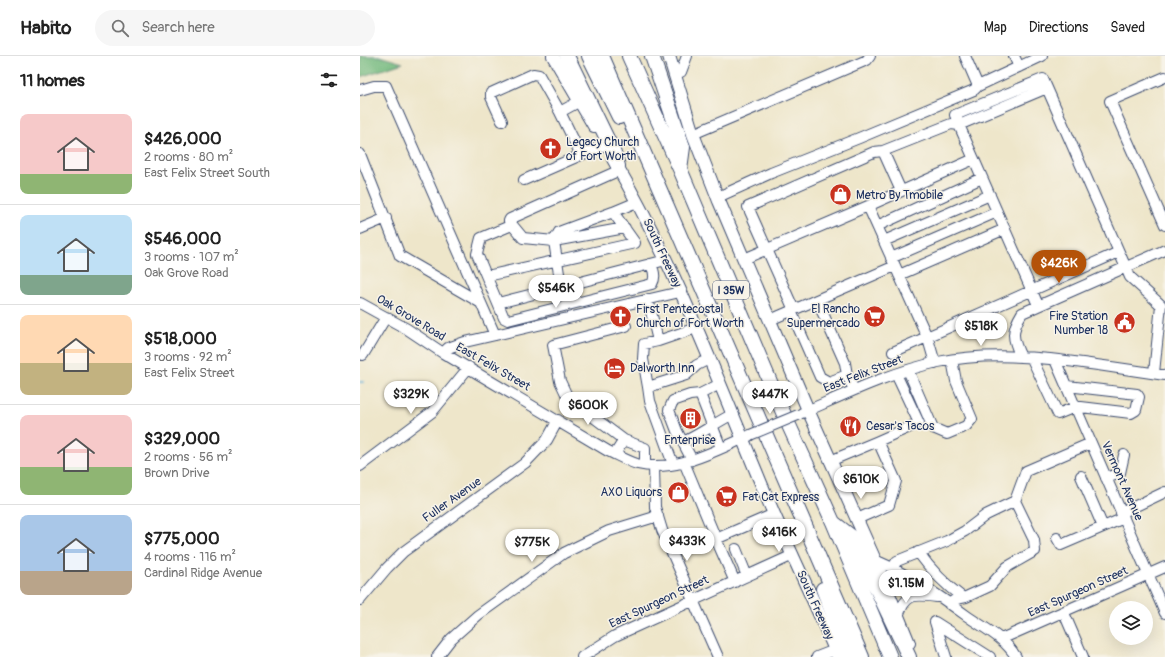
<!DOCTYPE html>
<html lang="en">
<head>
<meta charset="utf-8">
<style>
	:root { --surface:#fff; --page:#f6f6f6; --text:#222; --muted:#767676; --line:#e0e0e0; --accent:#b45309 }
	body { margin:0; font-family:Pangolin,sans-serif; background:var(--page); color:var(--text); height:100vh; display:flex; flex-direction:column; font-size:15px; white-space:nowrap }
	* { box-sizing:border-box; margin:0 }
	p { font-size:13px; color:var(--muted) }
	.icon { flex:none; width:22px; height:22px; fill:none; stroke:currentColor; stroke-width:2; stroke-linecap:round; stroke-linejoin:round }
	.map { position:relative; flex:1; overflow:hidden }
	.details { display:flex; flex-direction:column; background:var(--surface); width:360px }
	.details>* { flex:none }
	.tools { position:absolute; left:749px; top:545px; display:grid; gap:8px }
	.tools a { display:grid; place-items:center; width:44px; height:44px; border-radius:50%; background:var(--surface); box-shadow:0 4px 16px #0002; font-size:20px }
	.price { position:absolute; translate:-50% -34px; padding:0 9px; border-radius:14px; background:#fff; color:#222; font-size:13px; line-height:26px; filter:drop-shadow(0 1px 2px #0008) }
	.price::after { content:''; position:absolute; left:50%; top:24px; width:12px; height:9px; margin-left:-6px; background:inherit; clip-path:polygon(0 0,100% 0,50% 100%) }
	.price.selected { background:var(--accent); color:#fff }
	ul { padding:0; list-style:none }
	li { display:flex; align-items:center; gap:12px; height:100px; padding:0 20px }
	li+li { border-top:1px solid var(--line) }
	li span { display:grid; place-items:center; flex:none; width:112px; height:80px; border-radius:8px; color:#555 }
	li>.icon { margin-inline-start:auto }
	span .icon { width:48px; height:48px; fill:#fffc; stroke-width:1 }
	li b { font-size:17px }
	h2 { display:flex; justify-content:space-between; align-items:center; height:48px; padding:0 20px; font-size:17px }
	header { display:flex; align-items:center; gap:24px; box-sizing:border-box; height:56px; padding:0 20px; background:var(--surface); border-bottom:1px solid var(--line) }
	header strong { font-size:19px }
	nav { display:flex; gap:22px; margin-inline-start:auto; font-size:14px }
	.search { width:280px; height:36px; background:var(--page); display:flex; align-items:center; gap:10px; box-sizing:border-box; padding:0 14px; border-radius:22px; color:var(--muted); font-size:15px }
	main { display:flex; flex:1; min-height:0 }
	.map>svg:first-child { display:block }
	.forest { fill:#73b97e; stroke:#47746e }
	.lines { fill:none; stroke-linecap:round; stroke-linejoin:round }
	.stream { stroke:#58b1d6; stroke-width:2 }
	.minor-casing { stroke:#3b4a6e; stroke-width:12 }
	.major-casing { stroke:#3b4a6e; stroke-width:14 }
	.highway-casing { stroke:#3b4a6e; stroke-width:16 }
	.minor { stroke:#fff; stroke-width:10 }
	.major { stroke:#fff; stroke-width:12 }
	.highway { stroke:#fff; stroke-width:14 }
	.minor-bridge-casing { stroke:#3b4a6e; stroke-width:12; stroke-linecap:butt }
	.minor-bridge { stroke:#fff; stroke-width:10 }
	.labels { text-anchor:middle; dominant-baseline:central; stroke-width:3; stroke-linejoin:round; paint-order:stroke }
	.shield { fill:#f7f3e8; stroke:#5d6a87; stroke-width:1 }
	.shield-label { font-size:11px; font-weight:bold; fill:#1b2f5e }
	.poi-label { font-size:12px; fill:#1b2f5e; stroke:#f7f3e8; text-anchor:start }
	.street-label { font-size:12px; fill:#1b2f5e; stroke:#f7f3e8 }
</style>
</head>
<body>
<header>
<strong>Habito</strong>
<div class="search"><svg class="icon" aria-label="search" viewBox="0 0 24 24"><circle cx="10" cy="10" r="6"/><path d="M15 15l6 6"/></svg>Search here</div>
<nav><a>Map</a><a>Directions</a><a>Saved</a></nav>
</header>
<main>
<section class="details">
<h2>11 homes<svg class="icon" aria-label="filters" viewBox="0 0 24 24"><path d="M4 7h16M4 17h16"/><circle cx="9" cy="7" r="2"/><circle cx="15" cy="17" r="2"/></svg></h2>
<ul>
<li><span style="background:linear-gradient(#f6c9c9 75%,#8fb573 0)"><svg class="icon" aria-label="home" viewBox="0 0 24 24"><path d="M3 11l9-7 9 7M6 9v11h12V9"/></svg></span><div><b>$426,000</b><p>2 rooms · 80 m²</p><p>East Felix Street South</p></div></li>
<li><span style="background:linear-gradient(#bfe0f5 75%,#7fa58c 0)"><svg class="icon" aria-label="home" viewBox="0 0 24 24"><path d="M3 11l9-7 9 7M6 9v11h12V9"/></svg></span><div><b>$546,000</b><p>3 rooms · 107 m²</p><p>Oak Grove Road</p></div></li>
<li><span style="background:linear-gradient(#ffd9b3 60%,#c2b280 0)"><svg class="icon" aria-label="home" viewBox="0 0 24 24"><path d="M3 11l9-7 9 7M6 9v11h12V9"/></svg></span><div><b>$518,000</b><p>3 rooms · 92 m²</p><p>East Felix Street</p></div></li>
<li><span style="background:linear-gradient(#f6c9c9 65%,#8fb573 0)"><svg class="icon" aria-label="home" viewBox="0 0 24 24"><path d="M3 11l9-7 9 7M6 9v11h12V9"/></svg></span><div><b>$329,000</b><p>2 rooms · 56 m²</p><p>Brown Drive</p></div></li>
<li><span style="background:linear-gradient(#a9c7e8 70%,#b9a48a 0)"><svg class="icon" aria-label="home" viewBox="0 0 24 24"><path d="M3 11l9-7 9 7M6 9v11h12V9"/></svg></span><div><b>$775,000</b><p>4 rooms · 116 m²</p><p>Cardinal Ridge Avenue</p></div></li>
</ul>
</section>
<div class="map">
<svg width="805" height="601" viewBox="0 0 805 601">
	<rect width="100%" height="100%" fill="#f7f3e8"/>
	<filter id="ink" filterUnits="userSpaceOnUse"><feTurbulence type="fractalNoise" baseFrequency=".025" numOctaves="2"/><feDisplacementMap in="SourceGraphic" scale="8" xChannelSelector="R" yChannelSelector="G"/><feConvolveMatrix kernelMatrix="1 2 1 2 8 2 1 2 1" color-interpolation-filters="sRGB"/></filter>
	<filter id="wash" filterUnits="userSpaceOnUse"><feTurbulence type="fractalNoise" baseFrequency=".012" numOctaves="4" result="noise"/><feDisplacementMap in="SourceGraphic" scale="16" xChannelSelector="R" yChannelSelector="G"/><feGaussianBlur stdDeviation="0.9" result="paint"/><feColorMatrix in="noise" values="0 0 0 0 0 0 0 0 0 0 0 0 0 0 0 0 0 1.4 0 .05"/><feComposite in="paint" operator="in"/></filter>
	<g filter="url(#wash)">
		<rect width="100%" height="100%" fill="#eee6ca"/>
		<path class="forest" d="M 0,0 L 19,0 L 43,7 L 0,21 Z"/>
		<g class="lines">
			<path class="stream" d="M 0,326 L 3,326"/>
		</g>
	</g>
	<g filter="url(#ink)">
		<g class="lines">
			<defs>
				<path id="minor" d="M 605,0 L 618,30
					M 654,0 L 659,11
					M 314,18 L 321,16 L 327,0
					M 805,21 L 750,45 L 805,169
					M 687,32 L 599,69 L 595,59 L 683,23 L 687,32 L 759,196 L 770,221 L 801,249 L 794,317
					M 0,34 L 14,30 L 26,30 L 135,279
					M 142,65 L 131,41 L 131,37 L 173,18 L 179,19 L 200,56
					M 333,78 L 507,4 L 510,0
					M 0,98 L 40,200 L 121,247
					M 221,99 L 245,89
					M 260,114 L 150,163 L 149,165 L 163,182 L 194,185 L 201,231 L 306,204
					M 164,124 L 221,99 L 200,56 L 220,45
					M 541,135 L 523,95 L 591,68 L 599,69 L 678,249
					M 358,141 L 411,117 L 499,82 L 614,34 L 618,30 L 682,0
					M 508,150 L 614,103
					M 253,156 L 277,146
					M 152,169 L 121,182 L 117,198 L 144,262 L 148,264 L 292,228 C 296,221 294,214 290,208
					M 517,170 L 622,122
					M 0,173 L 26,162
					M 524,185 L 630,139
					M 531,202 L 637,156
					M 384,203 L 508,150 L 568,283 L 575,307
					M 539,219 L 645,173
					M 127,220 L 275,187 L 253,156 L 199,176 L 194,185 L 265,172
					M 288,243 L 298,285 L 336,272
					M 457,244 L 485,307 L 487,319 L 494,334
					M 0,247 L 47,273 L 83,297 L 248,395 C 257,399 267,405 277,408 C 316,417 354,395 389,380
					M 138,247 L 201,231
					M 434,254 L 388,151 L 514,96 L 523,95
					M 431,255 L 460,321 L 469,326 L 487,319
					M 410,264 L 535,210
					M 298,285 L 284,288 L 283,303 L 288,331 L 326,319 L 337,309 L 349,303
					M 533,296 L 759,196
					M 83,297 L 88,292 L 105,286 L 320,236
					M 3,299 L 26,261
					M 661,301 C 652,282 651,275 662,257 L 805,194
					M 672,303 L 698,358 L 715,351 L 721,351 L 771,357 L 776,354 L 779,341 L 777,338 L 707,330
					M 695,304 L 805,557
					M 548,314 L 573,372 L 587,378 L 606,370 L 612,363 L 596,325 L 592,304
					M 288,331 L 290,345 L 313,408
					M 340,338 L 361,392
					M 442,357 C 486,338 531,316 578,306 C 650,291 733,309 805,319
					M 264,384 L 208,342 L 200,325 L 193,289 L 266,270
					M 323,386 C 341,378 355,367 373,358
					M 255,398 L 264,384 L 285,392 L 285,409
					M 332,404 L 317,375 L 309,354 L 313,345 L 330,339 L 340,338 L 360,328
					M 470,405 L 518,385
					M 324,406 L 356,483
					M 0,410 L 72,356 L 109,311
					M 294,410 L 295,451 L 302,474 L 358,601
					M 721,420 L 743,471
					M 746,422 L 760,417 L 764,399
					M 761,457 L 805,436
					M 497,463 L 529,449 L 536,425 L 518,385 L 559,367 L 536,318
					M 697,482 L 701,489 L 764,462
					M 376,493 L 387,520
					M 558,496 C 571,514 584,528 602,541
					M 515,504 C 548,518 578,539 607,560 C 624,572 645,582 656,601
					M 533,511 L 537,505 L 587,485 L 605,475 L 626,459 L 655,445 L 666,415 L 731,387
					M 375,526 L 356,483 L 414,458
					M 0,544 L 27,512 L 43,496 L 165,407 L 187,384 L 198,364
					M 589,548 L 596,543 L 606,541 L 630,530 L 647,511 L 675,495 L 674,484 L 655,445
					M 704,557 L 723,601
					M 538,560 C 546,537 554,538 577,541
					M 641,583 L 805,511
					M 77,601 L 91,583 L 118,559 L 204,497 L 249,475 L 298,460
					M 222,601 L 255,580 L 433,499
					M 457,601 L 475,594
					M 586,601 L 575,566 L 630,601"/>
				<path id="major" d="M 193,0 L 234,70
					M 309,0 L 333,78 L 359,145 L 448,354 L 515,504 L 549,587
					M 253,103 C 319,215 363,339 414,458 C 435,506 458,553 478,601"/>
				<path id="highway" d="M 207,0 L 253,95 L 258,110
					M 229,0 L 259,61
					M 242,0 L 502,601
					M 269,0 L 320,113 L 422,354 L 473,466 L 530,601
					M 292,0 L 323,91 L 320,113
					M 474,467 L 492,481 L 549,601
					M 463,533 L 490,601"/>
			</defs>
			<use href="#minor" class="minor-casing"/>
			<use href="#major" class="major-casing"/>
			<use href="#highway" class="highway-casing"/>
			<use href="#minor" class="minor"/>
			<use href="#major" class="major"/>
			<use href="#highway" class="highway"/>
			<defs>
				<path id="minor-bridge" d="M 390,379 L 438,359"/>
			</defs>
			<use href="#minor-bridge" class="minor-bridge-casing"/>
			<use href="#minor-bridge" class="minor-bridge"/>
		</g>
	</g>
	<defs>
		<symbol id="church-disc" viewBox="-11 -11 22 22"><circle r="9.5" fill="#c8321e" stroke="#f7f3e8"/><path d="M-1.2-6h2.4v3.5h3.3v2.4h-3.3V6h-2.4V-.1h-3.3v-2.4h3.3Z" fill="#fff"/></symbol>
		<symbol id="shop-disc" viewBox="-11 -11 22 22"><circle r="9.5" fill="#c8321e" stroke="#f7f3e8"/><path d="M-5-2.5h2.3a2.7 3.5 0 0 1 5.4 0H5L5.5 6h-11ZM-1.5-2.5h3a1.5 2.3 0 0 0-3 0Z" fill="#fff"/></symbol>
		<symbol id="supermarket-disc" viewBox="-11 -11 22 22"><circle r="9.5" fill="#c8321e" stroke="#f7f3e8"/><path d="M-6-5.5h2.5l.6 2H6L4.5 2H-2.5L-4.4-4H-6ZM-1.5 3.2a1.3 1.3 0 1 0 .1 0ZM3 3.2a1.3 1.3 0 1 0 .1 0Z" fill="#fff"/></symbol>
		<symbol id="civic-disc" viewBox="-11 -11 22 22"><circle r="9.5" fill="#c8321e" stroke="#f7f3e8"/><path d="M-.6-6.5H3V-4.5H.6V-3L4-1V1h2V6H-6V1h2V-1L-.6-3ZM-1.2 2.5V6h2.4V2.5Z" fill="#fff"/></symbol>
		<symbol id="hotel-disc" viewBox="-11 -11 22 22"><circle r="9.5" fill="#c8321e" stroke="#f7f3e8"/><path d="M-6-4.5h1.5V1H6V5H4.5V3h-9V5H-6ZM-4 0a1.8 1.8 0 1 1 3.6 0ZM.5 0V-2.5h3Q6-2.5 6 0Z" fill="#fff"/></symbol>
		<symbol id="building-disc" viewBox="-11 -11 22 22"><circle r="9.5" fill="#c8321e" stroke="#f7f3e8"/><path d="M-4-6H4V6H1V3H-1V6H-4ZM-2.5-4.3h1.7v1.8h-1.7ZM.8-4.3h1.7v1.8H.8ZM-2.5-1h1.7V.8h-1.7ZM.8-1h1.7V.8H.8Z" fill="#fff"/></symbol>
		<symbol id="restaurant-disc" viewBox="-11 -11 22 22"><circle r="9.5" fill="#c8321e" stroke="#f7f3e8"/><path d="M-5-6h1v4h1v-4h1v4h1v-4h1v5L-1.5 .5V6h-2V.5L-5-1ZM5-6V6H3V1.5H1.5Q1.5-4 5-6Z" fill="#fff"/></symbol>
	</defs>
	<g fill-rule="evenodd">
		<use href="#church-disc" x="178" y="80" width="25" height="25"/>
		<use href="#shop-disc" x="468" y="126" width="25" height="25"/>
		<use href="#church-disc" x="248" y="248" width="25" height="25"/>
		<use href="#supermarket-disc" x="502" y="248" width="25" height="25"/>
		<use href="#civic-disc" x="752" y="254" width="25" height="25"/>
		<use href="#hotel-disc" x="242" y="300" width="25" height="25"/>
		<use href="#building-disc" x="318" y="350" width="25" height="25"/>
		<use href="#restaurant-disc" x="478" y="358" width="25" height="25"/>
		<use href="#shop-disc" x="306" y="424" width="25" height="25"/>
		<use href="#supermarket-disc" x="354" y="428" width="25" height="25"/>
	</g>
	<g class="labels">
		<rect class="shield" x="353" y="225" width="36" height="18" rx="3"/>
		<g class="shield-label">
			<text x="371" y="234">I 35W</text>
		</g>
		<g class="poi-label">
			<text x="206" y="86">Legacy Church<tspan x="206" dy="14">of Fort Worth</tspan></text>
			<text x="496" y="139">Metro By Tmobile</text>
			<text x="276" y="253">First Pentecostal<tspan x="276" dy="14">Church of Fort Worth</tspan></text>
			<text x="500" y="253" text-anchor="end">El Rancho<tspan x="500" dy="14">Supermercado</tspan></text>
			<text x="748" y="260" text-anchor="end">Fire Station<tspan x="748" dy="14">Number 18</tspan></text>
			<text x="270" y="312">Dalworth Inn</text>
			<text x="506" y="370">Cesar's Tacos</text>
			<text x="330" y="384" text-anchor="middle">Enterprise</text>
			<text x="302" y="436" text-anchor="end">AXO Liquors</text>
			<text x="382" y="441">Fat Cat Express</text>
		</g>
		<g class="street-label">
			<text transform="translate(302 197) rotate(65)">South Freeway</text>
			<text transform="translate(51 262) rotate(31)">Oak Grove Road</text>
			<text transform="translate(133 311) rotate(30)">East Felix Street</text>
			<text transform="translate(503 318) rotate(-21)">East Felix Street</text>
			<text transform="translate(762 425) rotate(66)">Vermont Avenue</text>
			<text transform="translate(92 444) rotate(-35)">Fuller Avenue</text>
			<text transform="translate(718 536) rotate(-24)">East Spurgeon Street</text>
			<text transform="translate(299 546) rotate(-25)">East Spurgeon Street</text>
			<text transform="translate(455 549) rotate(66)">South Freeway</text>
		</g>
	</g>
</svg>
<div class="tools">
<a><svg class="icon" aria-label="layers" viewBox="0 0 24 24"><path d="M12 4l9 5-9 5-9-5zM3 14l9 5 9-5"/></svg></a>
</div>
<b class="price selected" style="left:699px;top:228px">$426K</b>
<b class="price" style="left:196px;top:253px">$546K</b>
<b class="price" style="left:621px;top:291px">$518K</b>
<b class="price" style="left:51px;top:359px">$329K</b>
<b class="price" style="left:410px;top:359px">$447K</b>
<b class="price" style="left:228px;top:370px">$600K</b>
<b class="price" style="left:501px;top:444px">$610K</b>
<b class="price" style="left:419px;top:497px">$416K</b>
<b class="price" style="left:327px;top:506px">$433K</b>
<b class="price" style="left:172px;top:507px">$775K</b>
<b class="price" style="left:546px;top:548px">$1.15M</b>
</div>
</main>
</body>
</html>
